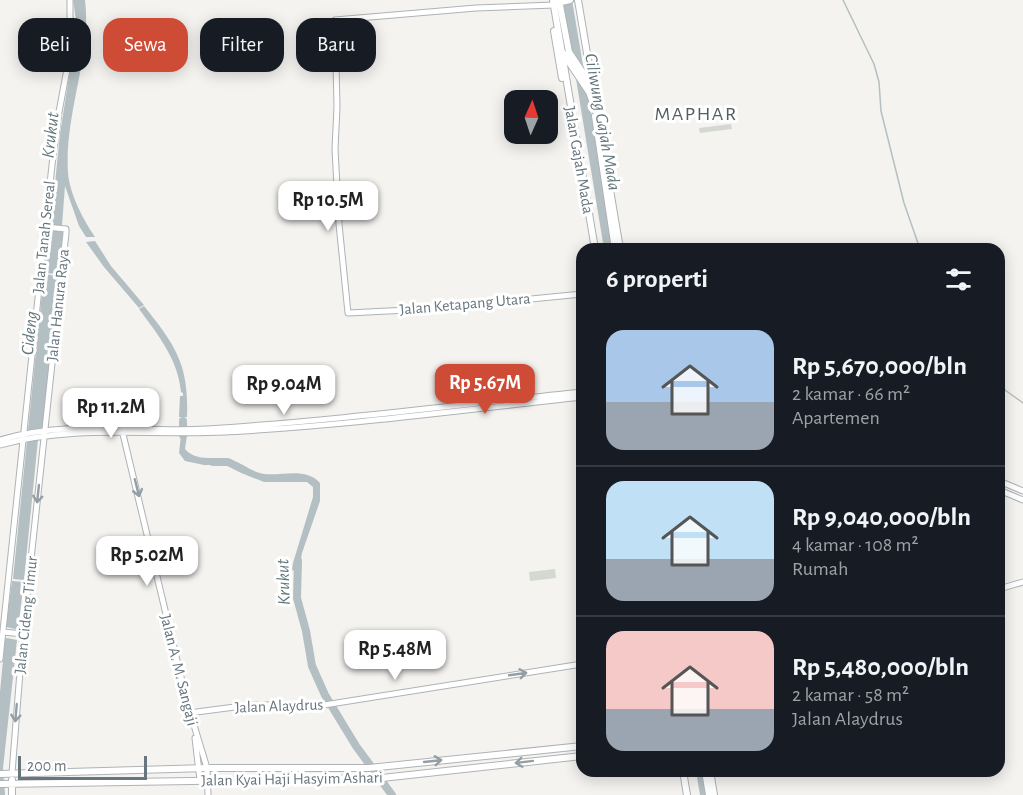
<!DOCTYPE html>
<html lang="id">
<head>
<meta charset="utf-8">
<style>
	:root { --surface:#171b24; --page:#242831; --text:#f1f3f6; --muted:#9ea1a6; --line:#363941; --accent:#ce4c36 }
	body { margin:0; font-family:"Alegreya Sans",sans-serif; background:var(--page); color:var(--text); height:100vh; display:flex; flex-direction:column; font-size:22px; white-space:nowrap }
	* { box-sizing:border-box; margin:0 }
	p { font-size:20px; color:var(--muted) }
	.icon { flex:none; width:33px; height:33px; fill:none; stroke:currentColor; stroke-width:2; stroke-linecap:round; stroke-linejoin:round }
	.map { position:relative; flex:1; overflow:hidden }
	.sheet { position:absolute; left:576px; top:243px; width:429px; height:534px; display:flex; flex-direction:column; background:var(--surface); border-radius:18px; box-shadow:0 3px 15px #0003 }
	.sheet>* { flex:none }
	.banner { position:absolute; left:18px; top:18px; width:468px; height:54px; display:flex; gap:12px }
	.needle { width:39px; rotate:3deg }
	.tools { position:absolute; left:504px; top:90px; display:grid; gap:12px }
	.tools a { display:grid; place-items:center; width:54px; height:54px; border-radius:12px; background:var(--surface); box-shadow:0 3px 15px #0003; font-size:30px }
	.scale { position:absolute; left:18px; bottom:15px; width:129px; box-sizing:border-box; padding-left:6px; border:3px solid #66757e; border-top:0; font-size:16px; line-height:21px; white-space:nowrap; color:#66757e; -webkit-text-stroke:4px #fff; paint-order:stroke }
	.price { position:absolute; translate:-50% -51px; padding:0 14px; border-radius:12px; background:#fff; color:#222; font-size:20px; line-height:39px; filter:drop-shadow(0 2px 3px #0008) }
	.price::after { content:''; position:absolute; left:50%; top:36px; width:18px; height:14px; margin-left:-9px; background:inherit; clip-path:polygon(0 0,100% 0,50% 100%) }
	.price.on { background:var(--accent); color:#fff }
	ul { padding:0; list-style:none }
	li { display:flex; align-items:center; gap:18px; height:150px; padding:0 30px }
	li+li { border-top:2px solid var(--line) }
	li span { display:grid; place-items:center; flex:none; width:168px; height:120px; border-radius:18px; color:#555 }
	li>.icon { margin-inline-start:auto }
	span .icon { width:72px; height:72px; fill:#fffc; stroke-width:1 }
	li b { font-size:26px }
	h2 { display:flex; justify-content:space-between; align-items:center; height:72px; padding:0 30px; font-size:26px }
	.chip { padding:0 21px; border-radius:18px; background:var(--surface); box-shadow:0 3px 15px #0003; font-size:21px; line-height:54px }
	.chip.on { background:var(--accent); color:#fff }
	.map>svg:first-child { display:block }
	.green { fill:#d3d8d0 }
	.water { fill:#b3bfc2 }
	.lines { fill:none; stroke-linecap:round; stroke-linejoin:round }
	.stream { stroke:#b3bfc2; stroke-width:1.5 }
	.river { stroke:#b3bfc2; stroke-width:8 }
	.secondary-casing { stroke:#aeb3b6; stroke-width:7 }
	.primary-casing { stroke:#afb3b6; stroke-width:8 }
	.secondary { stroke:#fff; stroke-width:5 }
	.primary { stroke:#fff; stroke-width:6 }
	.oneway { stroke:#949ea5 }
	.labels { text-anchor:middle; dominant-baseline:central; stroke-width:6; stroke-linejoin:round; paint-order:stroke }
	.street-label { font-size:16px; fill:#66757e; stroke:#fff }
	.water-label { font-size:18px; font-style:italic; fill:#62777b; stroke:#fff }
	.quarter-label { font-size:20px; letter-spacing:1.5px; fill:#535e64; stroke:#fff }
</style>
</head>
<body>
<div class="map">
<svg width="1023" height="795" viewBox="0 0 1023 795">
	<rect width="100%" height="100%" fill="#f4f3f0"/>
	<path class="green" d="M 731,124 L 732,129 L 700,133 L 699,128 Z
		M 555,569 L 556,578 L 530,581 L 529,572 Z"/>
	<path class="water" d="M 73,0 L 85,0 C 92,56 64,114 68,173 C 70,195 83,219 95,237 L 86,237 L 79,226 L 65,186 L 62,225 L 51,225 L 51,223 L 60,134 L 77,26 Z
		M 563,0 L 572,0 L 614,249 L 604,249 Z
		M 51,230 L 63,232 L 58,274 L 45,273 L 48,233 Z
		M 95,241 L 111,266 L 144,305 L 139,308 L 104,267 L 86,242 Z
		M 44,274 L 58,276 L 43,428 L 28,430 Z
		M 144,306 C 176,346 189,365 187,417 L 179,417 L 180,396 L 183,396 L 183,393 L 181,392 C 178,359 158,335 139,309 Z
		M 181,435 L 187,435 L 185,449 C 194,460 210,458 224,458 L 219,465 L 204,465 L 185,461 L 179,453 Z
		M 38,439 L 24,580 L 13,579 L 27,440 Z
		M 237,462 C 246,467 254,472 264,474 C 283,476 306,467 320,483 L 320,501 L 302,553 L 299,572 L 292,570 L 293,563 L 313,497 L 313,487 L 307,482 L 264,482 L 246,475 L 235,467 Z
		M 12,581 L 24,582 L 18,628 L 15,629 L 6,627 Z
		M 7,638 L 17,640 L 3,768 L 5,795 L 0,795 L 0,692 L 5,639 Z
		M 696,771 L 702,771 L 706,795 L 700,795 Z"/>
	<g class="lines">
		<path class="stream" d="M 843,0 L 874,64 L 879,82 L 881,111 L 904,203 L 920,249
			M 999,380 L 1005,390 L 1023,403"/>
		<path class="river" d="M 183,435 L 183,421
			M 213,462 L 228,462 L 244,470
			M 298,561 L 297,598 L 306,631 L 312,666 L 325,695 L 356,746 L 392,795"/>
		<defs>
			<path id="secondary" d="M 554,5 L 476,8 L 335,20 L 337,107 L 335,149 L 339,224 L 348,313 L 428,309 L 582,294
				M 122,430 L 187,702 L 207,768 L 208,795
				M 0,440 C 68,419 138,433 207,429 C 332,421 457,405 582,392
				M 0,445 C 74,424 150,436 225,432 C 344,426 463,410 582,397
				M 999,481 L 1023,491
				M 999,490 L 1023,500
				M 999,589 L 1023,582
				M 3,632 L 23,634
				M 0,659 L 52,165 L 59,112 L 70,53 L 70,0
				M 189,713 L 250,705 L 324,705 L 582,664
				M 195,738 L 200,780 L 203,784
				M 12,773 L 23,634 L 66,233 L 66,229 L 46,227"/>
			<path id="primary" d="M 553,0 L 595,249
				M 559,0 L 569,52 L 591,85
				M 578,0 L 620,249
				M 557,3 L 570,0
				M 554,31 L 562,78
				M 563,53 L 589,92 L 593,103
				M 595,116 L 615,249
				M 683,771 L 687,795
				M 705,771 L 709,795
				M 710,771 L 714,795
				M 0,774 L 207,768 L 369,768 L 582,746
				M 12,780 L 12,795
				M 0,784 L 382,778 L 582,756"/>
		</defs>
		<use href="#secondary" class="secondary-casing"/>
		<use href="#primary" class="primary-casing"/>
		<use href="#secondary" class="secondary"/>
		<use href="#primary" class="primary"/>
	</g>
	<defs><path id="oneway-shaft" d="M-6 0H5M1.5-3L5.5 0L1.5 3" fill="none" stroke-width="1.6" stroke-linecap="round" stroke-linejoin="round" transform="scale(1.5)"/></defs>
	<g class="oneway">
		<use href="#oneway-shaft" transform="translate(137 488) rotate(76)"/>
		<use href="#oneway-shaft" transform="translate(38 494) rotate(96)"/>
		<use href="#oneway-shaft" transform="translate(518 674) rotate(-8)"/>
		<use href="#oneway-shaft" transform="translate(16 713) rotate(95)"/>
		<use href="#oneway-shaft" transform="translate(433 761) rotate(-6)"/>
		<use href="#oneway-shaft" transform="translate(524 762) rotate(173)"/>
	</g>
	<g class="labels">
		<g class="street-label">
			<text transform="translate(579 160) rotate(80)">Jalan Gajah Mada</text>
			<text transform="translate(44 237) rotate(-84)">Jalan Tanah Sereal</text>
			<text transform="translate(465 304) rotate(-5)">Jalan Ketapang Utara</text>
			<text transform="translate(58 305) rotate(-84)">Jalan Hanura Raya</text>
			<text transform="translate(26 615) rotate(-84)">Jalan Cideng Timur</text>
			<text transform="translate(179 670) rotate(76)">Jalan A. M. Sangaji</text>
			<text transform="translate(279 706) rotate(-2)">Jalan Alaydrus</text>
			<text transform="translate(292 779) rotate(-1)">Jalan Kyai Haji Hasyim Ashari</text>
		</g>
		<g class="water-label">
			<text transform="translate(602 122) rotate(80)">Ciliwung Gajah Mada</text>
			<text transform="translate(51 135) rotate(-83)">Krukut</text>
			<text transform="translate(30 333) rotate(-84)">Cideng</text>
			<text transform="translate(284 582) rotate(-92)">Krukut</text>
		</g>
		<g class="quarter-label">
			<text x="696" y="114">MAPHAR</text>
		</g>
	</g>
</svg>
<div class="tools">
<a><svg class="needle" viewBox="-14 -14 28 28"><path d="M0-13l5 13h-10z" fill="#e53935"/><path d="M0 13l5-13h-10z" fill="#9ea1a6"/></svg></a>
</div>
<div class="scale">200 m</div>
<b class="price" style="left:328px;top:232px">Rp 10.5M</b>
<b class="price on" style="left:485px;top:415px">Rp 5.67M</b>
<b class="price" style="left:284px;top:416px">Rp 9.04M</b>
<b class="price" style="left:111px;top:439px">Rp 11.2M</b>
<b class="price" style="left:147px;top:587px">Rp 5.02M</b>
<b class="price" style="left:395px;top:681px">Rp 5.48M</b>
<div class="banner">
<a class="chip">Beli</a>
<a class="chip on">Sewa</a>
<a class="chip">Filter</a>
<a class="chip">Baru</a>
</div>
<section class="sheet">
<h2>6 properti<svg class="icon" aria-label="filters" viewBox="0 0 24 24"><path d="M4 7h16M4 17h16"/><circle cx="9" cy="7" r="2"/><circle cx="15" cy="17" r="2"/></svg></h2>
<ul>
<li><span style="background:linear-gradient(#a9c7e8 60%,#9aa5b1 0)"><svg class="icon" aria-label="home" viewBox="0 0 24 24"><path d="M3 11l9-7 9 7M6 9v11h12V9"/></svg></span><div><b>Rp 5,670,000/bln</b><p>2 kamar · 66 m²</p><p>Apartemen</p></div></li>
<li><span style="background:linear-gradient(#bfe0f5 65%,#9aa5b1 0)"><svg class="icon" aria-label="home" viewBox="0 0 24 24"><path d="M3 11l9-7 9 7M6 9v11h12V9"/></svg></span><div><b>Rp 9,040,000/bln</b><p>4 kamar · 108 m²</p><p>Rumah</p></div></li>
<li><span style="background:linear-gradient(#f6c9c9 65%,#9aa5b1 0)"><svg class="icon" aria-label="home" viewBox="0 0 24 24"><path d="M3 11l9-7 9 7M6 9v11h12V9"/></svg></span><div><b>Rp 5,480,000/bln</b><p>2 kamar · 58 m²</p><p>Jalan Alaydrus</p></div></li>
</ul>
</section>
</div>
</body>
</html>
